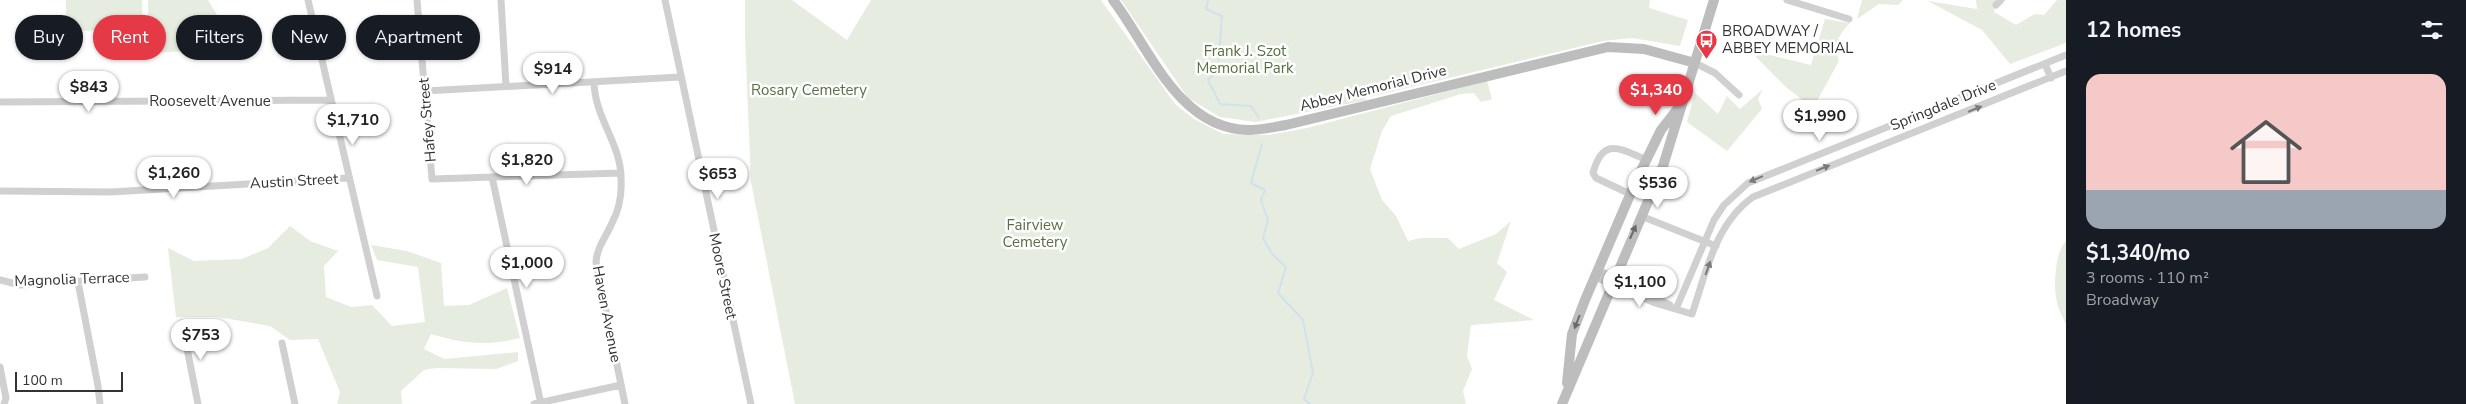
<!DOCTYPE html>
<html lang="en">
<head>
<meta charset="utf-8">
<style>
	:root { --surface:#171b24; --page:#242831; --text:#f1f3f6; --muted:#9ea1a6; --line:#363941; --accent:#e63946 }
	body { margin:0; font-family:"Nunito Sans",sans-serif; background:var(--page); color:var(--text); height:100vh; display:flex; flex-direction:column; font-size:19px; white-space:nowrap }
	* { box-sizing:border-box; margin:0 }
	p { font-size:16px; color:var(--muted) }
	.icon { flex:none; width:28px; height:28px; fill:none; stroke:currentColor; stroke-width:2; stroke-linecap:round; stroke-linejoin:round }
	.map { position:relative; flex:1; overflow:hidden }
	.sheet { display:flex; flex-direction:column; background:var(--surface); width:400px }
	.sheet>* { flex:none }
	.guide { position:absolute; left:15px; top:15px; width:475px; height:45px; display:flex; gap:10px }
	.scale { position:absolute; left:15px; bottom:12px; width:108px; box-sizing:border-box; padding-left:5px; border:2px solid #333; border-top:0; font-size:14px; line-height:18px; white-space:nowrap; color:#333; -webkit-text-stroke:4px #fff; paint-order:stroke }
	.price { position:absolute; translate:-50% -42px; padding:0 11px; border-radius:18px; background:#fff; color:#222; font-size:16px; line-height:32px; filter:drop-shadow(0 1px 2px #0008) }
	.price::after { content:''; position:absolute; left:50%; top:30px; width:15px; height:11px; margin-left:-8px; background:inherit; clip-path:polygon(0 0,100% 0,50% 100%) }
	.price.on { background:var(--accent); color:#fff }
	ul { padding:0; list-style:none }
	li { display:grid; align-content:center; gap:10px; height:265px; padding:0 20px }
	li+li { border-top:1px solid var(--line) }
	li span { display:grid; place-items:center; height:155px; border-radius:15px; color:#555 }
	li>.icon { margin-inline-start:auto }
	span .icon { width:90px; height:90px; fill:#fffc; stroke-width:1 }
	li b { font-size:21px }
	h2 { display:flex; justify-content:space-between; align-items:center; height:60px; padding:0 20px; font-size:21px }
	.tag { padding:0 18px; border-radius:22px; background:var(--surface); box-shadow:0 1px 4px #0004; font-size:18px; line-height:45px }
	.tag.on { background:var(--accent); color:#fff }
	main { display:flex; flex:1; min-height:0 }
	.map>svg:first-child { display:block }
	.green { fill:#e6ecdf }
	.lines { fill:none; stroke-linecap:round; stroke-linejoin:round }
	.stream { stroke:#cfe2ee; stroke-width:2 }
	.minor { stroke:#d0d0d0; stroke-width:7 }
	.secondary { stroke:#bdbdbd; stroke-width:10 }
	.oneway { fill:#7a7a7a }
	.oneway2 { fill:#6a6a6a }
	.labels { text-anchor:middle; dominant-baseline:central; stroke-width:5; stroke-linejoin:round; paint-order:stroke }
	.poi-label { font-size:15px; fill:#333; stroke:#fff; text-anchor:start }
	.park-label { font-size:15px; fill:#56703f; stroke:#fff }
	.street-label { font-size:15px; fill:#333; stroke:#fff }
</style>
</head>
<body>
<main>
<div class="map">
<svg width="2066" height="404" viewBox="0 0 2066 404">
	<rect width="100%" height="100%" fill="#fff"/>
	<path class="green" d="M 66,0 L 142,0 L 143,30 L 66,31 Z
		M 148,0 L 208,0 L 219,18 L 220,49 L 154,53 L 149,49 Z
		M 745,0 L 792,0 L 847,40 L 871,0 L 1101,0 L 1175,104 L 1194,119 L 1223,134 L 1269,135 L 1307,128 L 1487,81 L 1492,99 L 1481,102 L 1474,93 L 1461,94 L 1391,116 L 1382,131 L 1370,169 L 1382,200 L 1396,216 L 1408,241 L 1420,238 L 1448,238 L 1459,249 L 1496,234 L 1511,221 L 1497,263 L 1507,272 L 1494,300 L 1534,320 L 1471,325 L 1467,356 L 1472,369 L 1463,391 L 1466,404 L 795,404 L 751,182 L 745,36 Z
		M 1121,0 L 1650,0 L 1649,8 L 1688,20 L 1680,46 L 1632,38 L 1603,41 L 1365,98 L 1367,100 L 1256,122 L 1220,117 L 1188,98 Z
		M 1862,0 L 1903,0 L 1898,5 L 1879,4 L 1857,19 Z
		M 1976,0 L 1997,0 L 1994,12 L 2016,25 L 2035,14 L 2044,15 L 2057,0 L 2066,0 L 2066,43 L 2010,64 L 1982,30 L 1928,1 L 1977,9 Z
		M 1825,19 L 1850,23 C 1838,36 1833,43 1839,61 L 1813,108 L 1787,88 L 1756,57 L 1757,52 L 1811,65 Z
		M 1763,89 L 1758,99 L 1762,109 L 1727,151 L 1687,122 L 1695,93 L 1718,114 L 1727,96 L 1740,109 Z
		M 290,226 L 310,241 L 338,251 L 324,266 L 326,297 L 351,307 L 372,305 L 392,326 L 425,322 L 418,267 L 377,260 L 371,245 L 407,251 L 441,263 L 444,306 L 469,305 L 507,288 L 520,338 C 486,346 464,344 431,334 L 424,349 L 444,359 L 518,352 L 518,361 L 496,369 L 436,368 L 424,370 L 401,391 L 402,404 L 337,404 L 340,392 L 318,339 L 290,340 L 270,326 L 218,317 L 176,317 L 168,248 L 194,261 L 242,259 L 268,248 Z
		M 2066,241 L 2066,325 C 2063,317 2058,310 2057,302 C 2053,287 2055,251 2066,241 Z"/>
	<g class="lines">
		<path class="stream" d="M 1208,0 L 1206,9 L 1222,16 L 1218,70 L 1208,80 L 1220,104 L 1251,106 L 1259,118
			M 1262,144 L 1251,183 L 1265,190 L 1261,200 L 1268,220 L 1263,238 L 1272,254 L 1286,267 L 1278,293 L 1303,320 L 1313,373 L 1304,399 L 1310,404"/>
		<path class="minor" d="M 308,0 L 377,296
			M 417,0 L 432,179 L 621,173
			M 501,0 L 506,86
			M 665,0 L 751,404
			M 1787,0 L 1849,19
			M 1996,5 L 2001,0
			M 1695,63 L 1715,73 L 1739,95
			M 2045,64 L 2051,78
			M 594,83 C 595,118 621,144 621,178 C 622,194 619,210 612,223 C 606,237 597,247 596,262 L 625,404
			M 425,91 L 680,77
			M 0,102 L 331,100
			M 492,177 L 541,404
			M 0,191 L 111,192 L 348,178
			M 1630,194 L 1596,178 L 1593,173 C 1603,136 1620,149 1647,160
			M 1641,216 L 1716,246
			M 1598,270 L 1670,305
			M 1595,277 L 1655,303 L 1692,314 C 1706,273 1715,224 1753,197 L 2066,71
			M 0,280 L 20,285 L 145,277
			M 78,282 L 98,386 L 100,404
			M 1676,309 L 1714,220 L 1724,205 L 1748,183 L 2066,55
			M 182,323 L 198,404
			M 282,343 L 295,404
			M 0,367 L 6,398 L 4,404
			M 534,404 L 621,385"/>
		<path class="secondary" d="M 1113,0 C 1149,47 1178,129 1248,130 C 1261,130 1274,127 1286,125 L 1608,47 L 1644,49 L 1695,63
			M 1567,383 L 1572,334 L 1585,300 L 1636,181 L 1661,130 L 1679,107
			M 1562,404 L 1663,166 L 1714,0"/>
	</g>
	<defs><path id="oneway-solid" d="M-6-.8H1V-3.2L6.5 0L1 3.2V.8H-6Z" transform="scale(1.25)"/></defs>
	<g class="oneway">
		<use href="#oneway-solid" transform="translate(1975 109) rotate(-22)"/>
		<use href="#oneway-solid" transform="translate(1823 168) rotate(-22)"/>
		<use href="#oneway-solid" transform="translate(1756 179) rotate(157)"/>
		<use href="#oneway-solid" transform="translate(1708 268) rotate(-70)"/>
	</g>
	<g class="oneway2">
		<use href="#oneway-solid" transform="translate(1633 232) rotate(-66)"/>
		<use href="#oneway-solid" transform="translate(1577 322) rotate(111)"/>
	</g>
	<defs>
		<symbol id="bus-pin" viewBox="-11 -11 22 30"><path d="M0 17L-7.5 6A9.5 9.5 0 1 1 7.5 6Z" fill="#e63946" stroke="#fff"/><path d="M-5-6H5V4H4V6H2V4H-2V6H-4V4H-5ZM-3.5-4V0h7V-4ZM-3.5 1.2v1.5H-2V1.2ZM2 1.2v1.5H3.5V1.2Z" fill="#fff"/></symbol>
	</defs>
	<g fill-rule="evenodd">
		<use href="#bus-pin" x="1694" y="28" width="25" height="34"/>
	</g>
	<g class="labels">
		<g class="poi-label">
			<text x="1722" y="31">BROADWAY /<tspan x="1722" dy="17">ABBEY MEMORIAL</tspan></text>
		</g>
		<g class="park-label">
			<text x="1245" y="51">Frank J. Szot<tspan x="1245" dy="17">Memorial Park</tspan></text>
			<text x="809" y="90">Rosary Cemetery</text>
			<text x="1035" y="225">Fairview<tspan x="1035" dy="17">Cemetery</tspan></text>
		</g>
		<g class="street-label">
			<text transform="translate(1373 88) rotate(-14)">Abbey Memorial Drive</text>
			<text x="210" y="101">Roosevelt Avenue</text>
			<text transform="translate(1943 105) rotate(-22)">Springdale Drive</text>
			<text transform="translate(427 120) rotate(-95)">Hafey Street</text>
			<text transform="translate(294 181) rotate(-3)">Austin Street</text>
			<text transform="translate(723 276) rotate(78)">Moore Street</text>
			<text transform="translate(72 279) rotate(-2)">Magnolia Terrace</text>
			<text transform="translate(607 314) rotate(79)">Haven Avenue</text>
		</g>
	</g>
</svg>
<div class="scale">100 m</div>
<b class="price" style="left:553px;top:95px">$914</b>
<b class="price" style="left:89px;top:113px">$843</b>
<b class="price on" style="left:1656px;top:116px">$1,340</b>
<b class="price" style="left:1820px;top:142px">$1,990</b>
<b class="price" style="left:353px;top:146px">$1,710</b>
<b class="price" style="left:527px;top:186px">$1,820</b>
<b class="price" style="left:174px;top:199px">$1,260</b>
<b class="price" style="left:718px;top:200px">$653</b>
<b class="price" style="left:1658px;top:209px">$536</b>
<b class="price" style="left:527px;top:289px">$1,000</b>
<b class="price" style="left:1640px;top:308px">$1,100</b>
<b class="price" style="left:201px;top:361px">$753</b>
<div class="guide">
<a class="tag">Buy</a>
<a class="tag on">Rent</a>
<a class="tag">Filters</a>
<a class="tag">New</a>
<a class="tag">Apartment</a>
</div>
</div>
<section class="sheet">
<h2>12 homes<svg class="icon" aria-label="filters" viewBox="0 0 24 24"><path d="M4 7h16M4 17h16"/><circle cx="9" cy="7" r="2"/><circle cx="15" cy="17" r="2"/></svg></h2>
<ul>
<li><span style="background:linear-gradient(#f6c9c9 75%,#9aa5b1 0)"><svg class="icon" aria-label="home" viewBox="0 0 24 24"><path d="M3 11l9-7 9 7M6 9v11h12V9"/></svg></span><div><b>$1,340/mo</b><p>3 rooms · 110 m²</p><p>Broadway</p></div></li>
</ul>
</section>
</main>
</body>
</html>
